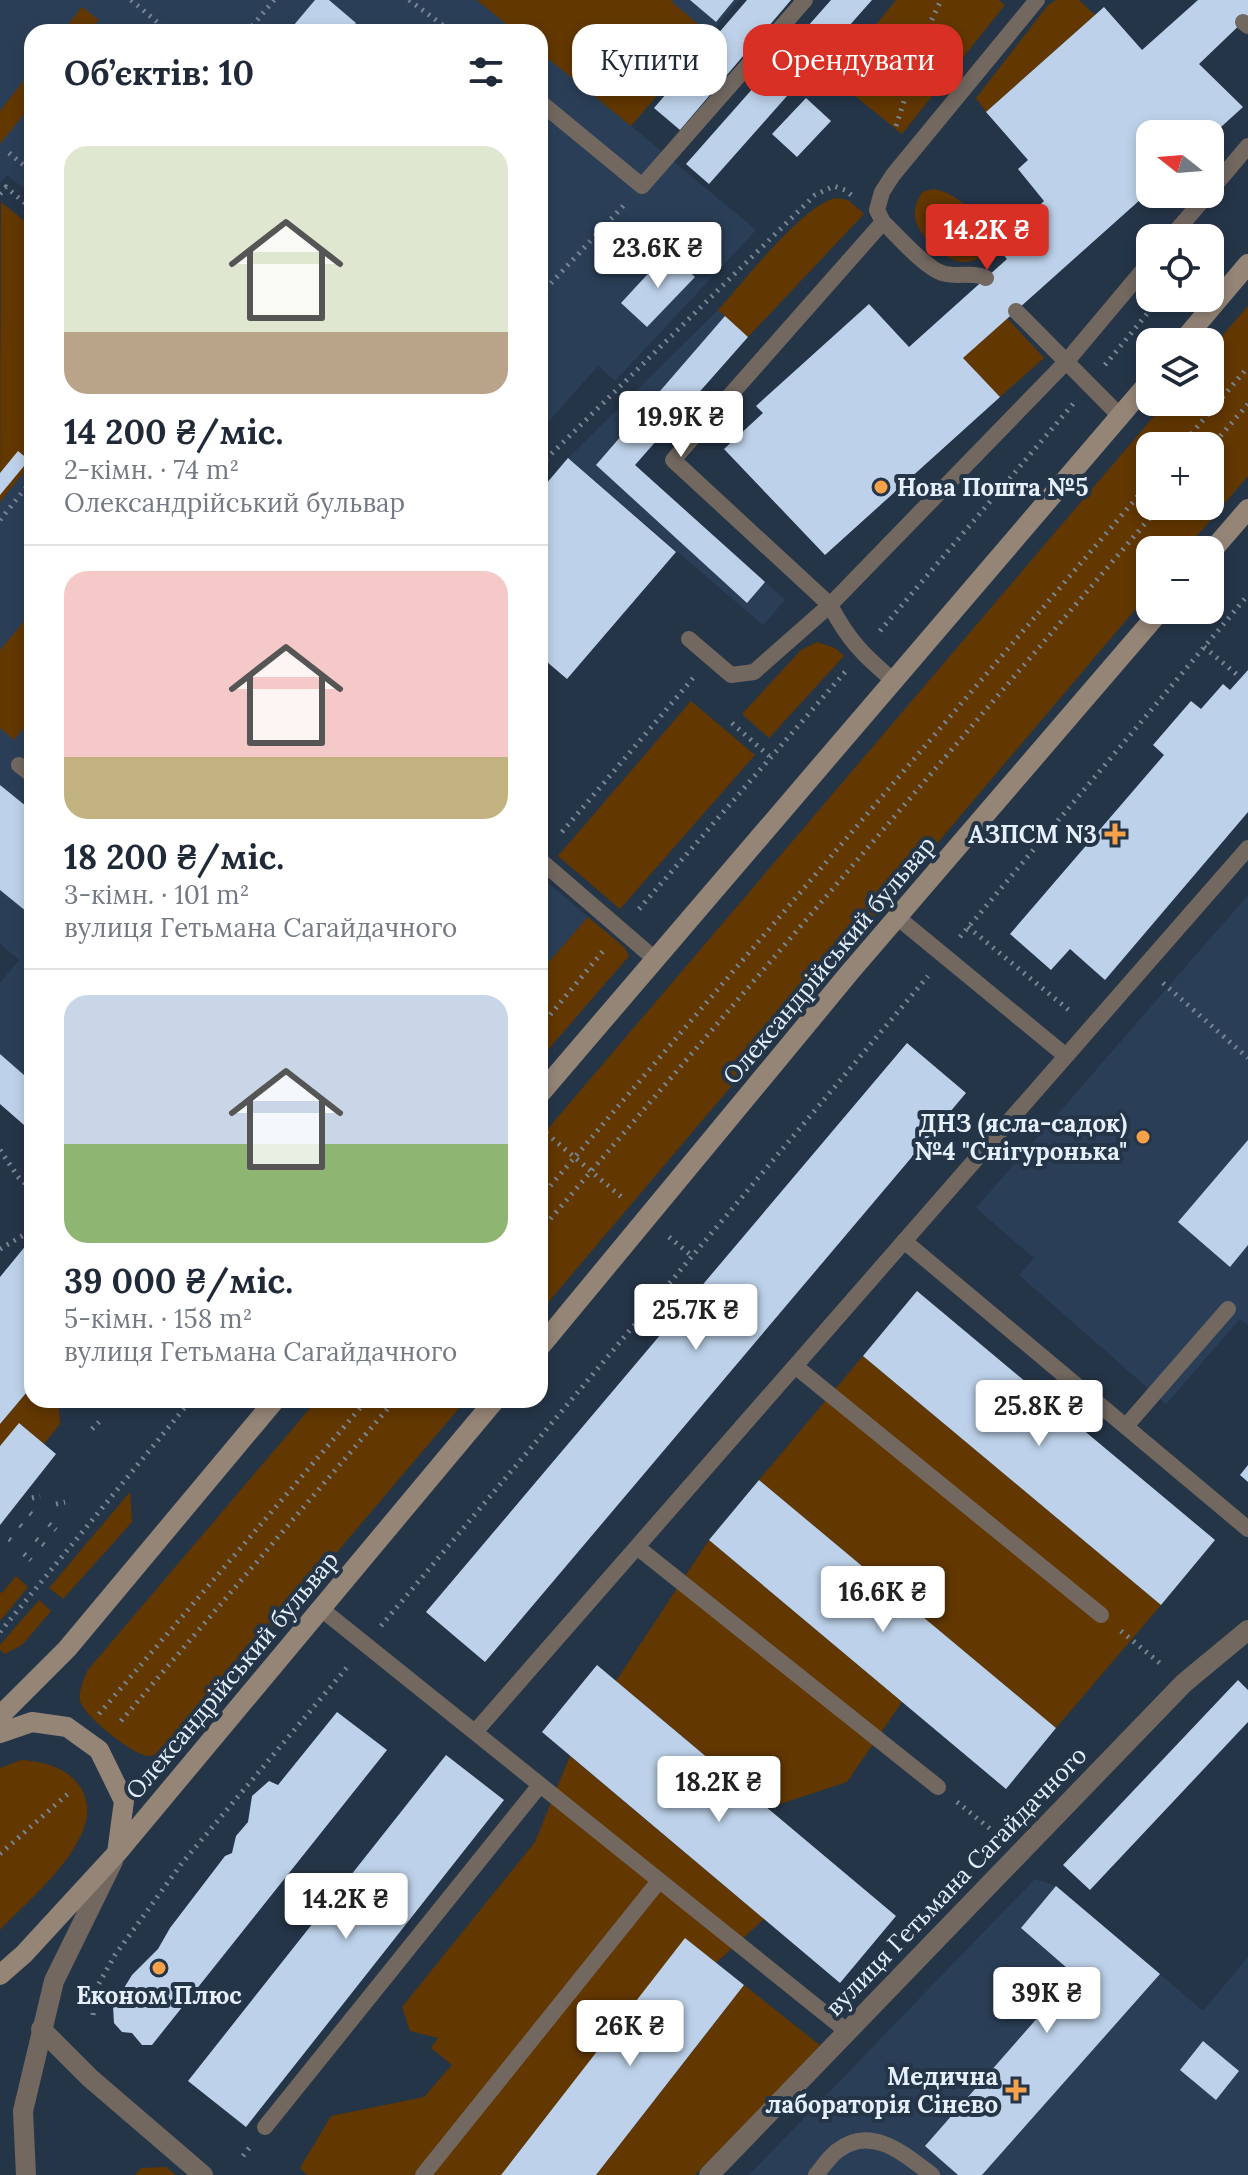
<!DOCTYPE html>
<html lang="uk">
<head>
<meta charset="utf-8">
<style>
	:root { --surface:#fff; --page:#f2f2f3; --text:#1f2937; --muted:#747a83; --line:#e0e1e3; --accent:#d93025 }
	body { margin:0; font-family:Lora,serif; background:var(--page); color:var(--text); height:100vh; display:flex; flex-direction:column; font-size:30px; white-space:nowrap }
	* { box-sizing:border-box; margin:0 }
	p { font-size:26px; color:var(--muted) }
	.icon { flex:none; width:44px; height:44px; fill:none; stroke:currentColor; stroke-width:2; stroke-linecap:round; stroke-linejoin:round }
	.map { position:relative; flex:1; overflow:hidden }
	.side { position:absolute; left:24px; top:24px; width:524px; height:1384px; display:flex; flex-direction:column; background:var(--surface); border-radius:24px; box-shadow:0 4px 12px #0003 }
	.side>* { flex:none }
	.hud { position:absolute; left:572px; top:24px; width:556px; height:72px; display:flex; gap:16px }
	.needle { width:52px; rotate:287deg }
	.controls { position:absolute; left:1136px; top:120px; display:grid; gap:16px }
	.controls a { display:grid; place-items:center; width:88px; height:88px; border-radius:16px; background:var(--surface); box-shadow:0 4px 12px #0003; font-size:40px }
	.price { position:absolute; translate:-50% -68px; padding:0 18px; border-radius:8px; background:#fff; color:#222; font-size:26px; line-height:52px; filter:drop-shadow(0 2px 4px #0008) }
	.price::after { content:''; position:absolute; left:50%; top:48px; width:24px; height:18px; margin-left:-12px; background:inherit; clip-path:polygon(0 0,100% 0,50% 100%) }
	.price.selected { background:var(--accent); color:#fff }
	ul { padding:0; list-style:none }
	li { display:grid; align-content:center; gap:16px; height:424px; padding:0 40px }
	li+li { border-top:2px solid var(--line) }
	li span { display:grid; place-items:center; height:248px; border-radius:24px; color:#555 }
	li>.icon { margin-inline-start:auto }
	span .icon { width:144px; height:144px; fill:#fffc; stroke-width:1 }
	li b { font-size:34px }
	h2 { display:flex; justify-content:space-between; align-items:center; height:96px; padding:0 40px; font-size:34px }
	.tag { padding:0 28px; border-radius:24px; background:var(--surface); box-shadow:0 4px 12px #0003; font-size:28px; line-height:72px }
	.tag.selected { background:var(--accent); color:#fff }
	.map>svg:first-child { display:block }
	.built { fill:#2a3f57 }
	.green { fill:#623700; fill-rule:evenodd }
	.building { fill:#bdd2ea }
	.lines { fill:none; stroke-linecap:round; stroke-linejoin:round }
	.path { stroke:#778595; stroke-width:5; stroke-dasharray:2 6; stroke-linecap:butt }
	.lane { stroke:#726860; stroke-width:16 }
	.street { stroke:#726860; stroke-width:20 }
	.secondary { stroke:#958577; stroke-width:20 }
	.poi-dot { fill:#f7a248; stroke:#253548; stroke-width:3 }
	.labels { text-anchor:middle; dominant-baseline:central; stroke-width:8; stroke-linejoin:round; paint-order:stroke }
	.poi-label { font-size:24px; font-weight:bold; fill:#e5f0fc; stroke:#253548; text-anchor:end }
	.street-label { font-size:24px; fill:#e5f0fc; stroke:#253548 }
</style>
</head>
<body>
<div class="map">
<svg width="1248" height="2175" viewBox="0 0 1248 2175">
	<rect width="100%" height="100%" fill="#253548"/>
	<path class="built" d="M 0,0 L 739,0 L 631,126 L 756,230 L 615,381 L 598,366 L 540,431 L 540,32 L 32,32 L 32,195 L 7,175 L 0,183 Z
		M 718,310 L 748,337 L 635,465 L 785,600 L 763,625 L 568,458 Z
		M 32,462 L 32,1082 L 0,1054 L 0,983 L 19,960 L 0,944 L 0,502 Z
		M 540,876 L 588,917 L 540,972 Z
		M 1248,895 L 1248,1325 L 1240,1319 L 1166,1404 L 1019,1275 L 1034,1258 L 976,1208 Z
		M 1035,1879 L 1056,1886 L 1203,2011 L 1248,1957 L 1248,2175 L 749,2175 Z"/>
	<path class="green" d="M 477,0 L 673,0 L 672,2 L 710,34 L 631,126 L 540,52 L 540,32 L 516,32 Z
		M 896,0 L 999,0 L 1005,5 L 902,134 L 833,78 Z
		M 1056,0 L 1079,0 L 1095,15 L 986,112 L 976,98 L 1048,5 Z
		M 82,7 L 99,20 L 89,32 L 62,32 Z
		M 32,70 L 32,104 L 0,144 L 0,111 Z
		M 933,189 C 953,192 966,205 979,220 C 1002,248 975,272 949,258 C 939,253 932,245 925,237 C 912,221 912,209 922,192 Z
		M 835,198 L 848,200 L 864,214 L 748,337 L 718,310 C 744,282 801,207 835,198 Z
		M 1,202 L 32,227 L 32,462 L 0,502 Z
		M 1248,306 L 1248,476 L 1185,550 L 1150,550 L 1150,592 L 540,1312 L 540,1138 L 1166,402 L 1210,402 L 1210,350 ZM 1150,446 L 1210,446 L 1210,506 L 1150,506 Z
		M 1007,318 L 1044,358 L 1000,397 L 963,358 Z
		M 31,613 L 32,718 L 14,740 L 0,728 L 0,650 Z
		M 817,642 L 835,648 L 844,656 L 769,738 L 742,714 L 801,650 Z
		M 691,701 L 755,755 L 620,909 L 558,856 Z
		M 588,917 L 624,947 L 629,956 L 540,1059 L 540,972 Z
		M 863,1356 L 1161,1605 L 1056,1728 L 759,1480 Z
		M 32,1386 L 32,1400 L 58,1400 L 60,1424 L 44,1444 L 19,1423 L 0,1446 L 0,1424 Z
		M 317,1400 L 466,1400 L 176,1742 C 167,1749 159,1756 148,1756 C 133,1755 84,1716 80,1701 C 78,1691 84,1680 87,1671 Z
		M 130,1492 L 132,1522 L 63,1599 L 49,1588 Z
		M 709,1540 L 902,1702 L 847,1782 L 768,1808 L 616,1681 Z
		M 16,1576 L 28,1587 L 0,1621 L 0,1592 L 2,1593 Z
		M 39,1600 L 51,1611 L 22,1645 L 5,1654 L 0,1650 L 0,1645 Z
		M 570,1756 L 764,1919 L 716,1963 L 685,1939 L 501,2175 L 307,2175 L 300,2168 L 331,2116 L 424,2097 L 452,2065 L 431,2048 L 438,2038 L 410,2031 L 402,2007 L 535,1842 Z
		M 21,1760 C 45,1762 67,1767 81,1788 C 110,1835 29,1899 0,1930 L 0,1768 Z
		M 744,1985 L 821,2046 L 695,2175 L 596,2175 Z
		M 166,2167 L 176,2175 L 135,2175 L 141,2168 Z"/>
	<path class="building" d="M 315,0 L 329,0 L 356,23 L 349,32 L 288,32 Z
		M 690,0 L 734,0 L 716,22 Z
		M 747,0 L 791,0 L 680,130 L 654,108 Z
		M 831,0 L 872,0 L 709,184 L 686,164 Z
		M 1198,0 L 1248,0 L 1248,17 L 1199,64 L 1243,107 L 1210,137 L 1210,134 L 1150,134 L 1150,191 L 963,358 L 1000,397 L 825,555 L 724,449 L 763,413 L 756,406 L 869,304 L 909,347 L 1007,259 L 997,247 L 1044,201 L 1018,169 L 1028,160 L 986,112 L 1104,7 L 1142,50 Z
		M 806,98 L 831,121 L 797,157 L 772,134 Z
		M 668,252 L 695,277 L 647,327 L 621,303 Z
		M 725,316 L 748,337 L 635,465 L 765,582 L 747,603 L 596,465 Z
		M 18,451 L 29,460 L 0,495 L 0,473 Z
		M 568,458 L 676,552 L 567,679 L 540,656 L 540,491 Z
		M 1248,670 L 1248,812 L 1105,980 L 1070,949 L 1051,970 L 1010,934 L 1164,755 L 1153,745 L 1191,701 L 1201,709 L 1223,684 L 1230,690 Z
		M 0,785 L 32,811 L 32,916 L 0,890 Z
		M 907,1043 L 966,1093 L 485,1662 L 426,1612 Z
		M 0,1054 L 32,1082 L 32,1132 L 0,1104 Z
		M 1248,1140 L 1248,1245 L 1230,1267 L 1178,1222 Z
		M 32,1238 L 32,1386 L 0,1424 L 0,1277 Z
		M 917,1291 L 1215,1540 L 1161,1605 L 863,1356 Z
		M 19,1423 L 56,1454 L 0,1525 L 0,1446 Z
		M 1248,1465 L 1248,1482 L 1240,1475 Z
		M 759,1480 L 1056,1728 L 1006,1789 L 709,1540 Z
		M 597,1665 L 896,1916 L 840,1983 L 542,1732 Z
		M 1238,1680 L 1248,1690 L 1248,1722 L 1090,1890 L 1063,1865 Z
		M 337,1712 L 387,1750 L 152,2045 L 142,2045 L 132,2033 L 122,2032 L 114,2023 L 113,2006 L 132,1975 L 158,1949 L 170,1928 L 225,1856 L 232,1853 L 236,1836 L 248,1822 L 252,1796 L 269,1781 L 278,1785 Z
		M 446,1755 L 504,1800 L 246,2127 L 188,2081 Z
		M 1056,1886 L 1160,1974 L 982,2175 L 958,2175 L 925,2146 L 1075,1975 L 1021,1928 Z
		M 685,1938 L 744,1985 L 596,2175 L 501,2175 Z
		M 1203,2041 L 1239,2071 L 1216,2100 L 1180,2070 Z"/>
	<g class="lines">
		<path class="path" d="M 131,0 L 169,32
			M 409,0 L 452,32
			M 247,32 L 274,0
			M 896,126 L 927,30 L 941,0
			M 9,153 L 32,172
			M 0,194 L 6,187 L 32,209
			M 540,295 L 625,204
			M 1105,365 L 1160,298
			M 1181,446 L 1248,367
			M 1210,448 L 1248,404
			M 540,465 L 815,195 L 834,186 L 845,190 L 855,198
			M 0,520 L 32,480
			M 880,631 L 1073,404
			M 1204,647 L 1241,678
			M 732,723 L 769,756
			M 562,832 L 694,677
			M 639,909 L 845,672
			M 968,927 L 1070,1011
			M 960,937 L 1248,595
			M 1163,983 L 1248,1058
			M 540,1027 L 604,950
			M 540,1128 L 625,1200
			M 0,1150 L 19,1178 L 32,1190
			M 540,1198 L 1150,482
			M 540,1231 L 1160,506
			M 669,1237 L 692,1256
			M 0,1249 L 32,1230
			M 92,1429 L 102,1419
			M 32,1498 L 40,1496
			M 56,1504 L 65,1502
			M 30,1513 L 36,1518
			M 49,1524 L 56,1530
			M 20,1525 L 26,1530
			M 9,1539 L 15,1543
			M 36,1539 L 44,1545
			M 24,1554 L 31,1560
			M 381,1626 L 928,976
			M 1121,1631 L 1162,1665
			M 0,1632 L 191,1400
			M 99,1714 L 367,1400
			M 121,1721 L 395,1400
			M 957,1802 L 999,1836
			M 0,1854 L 71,1791
			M 93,2015 L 97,1987 L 115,1955 L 182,1863 L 349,1665
			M 243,2156 L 250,2147"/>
		<path class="lane" d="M 1243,22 L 1248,26
			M 540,102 L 642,186 L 805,0
			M 1210,191 L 1248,146
			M 883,222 C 897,235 925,268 942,273 C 957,278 972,271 986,278
			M 1170,238 L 1208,194
			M 1016,311 L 1120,416
			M 689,639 L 731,675 L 754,672 L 830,605 L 1066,362 L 1150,262
			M 894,681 C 864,656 848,640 830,605 L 673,460 L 883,222 L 877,210 L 882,192 L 893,175 L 1037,0
			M 19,765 L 32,775
			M 540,860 L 656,960
			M 897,917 L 1066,1056
			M 904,1241 L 1248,1529
			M 795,1366 L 1101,1615
			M 1126,1426 L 1228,1309
			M 637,1547 L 938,1787
			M 320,1608 L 848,2032
			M 475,1732 L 1248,848
			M 265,2127 L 540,1785
			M 423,2175 L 659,1881
			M 816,2175 C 822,2168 829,2157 837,2151 C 871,2124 904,2154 932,2175"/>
		<path class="street" d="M 41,2029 L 90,2078 L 203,2175
			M 26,2175 L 23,2111 L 54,1981 L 113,1861
			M 709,2175 L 1184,1683 L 1248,1630"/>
		<path class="secondary" d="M 1182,342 L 1248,264
			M 1210,553 L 1248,509
			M 540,1094 L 1150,381
			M 540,1347 L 850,972 L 1161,610
			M 0,1716 L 67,1649 L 275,1400
			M 0,1733 L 32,1722 L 67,1727 L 99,1750 L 124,1801 L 117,1853
			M 0,1975 L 24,1954 L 117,1853 L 495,1400"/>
	</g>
	<g class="poi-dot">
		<circle cx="881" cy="487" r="8"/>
		<path d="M1111 822h8v8h8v8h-8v8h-8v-8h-8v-8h8z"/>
		<circle cx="1143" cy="1137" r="8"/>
		<circle cx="159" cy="1968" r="8"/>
		<path d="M1012 2078h8v8h8v8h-8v8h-8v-8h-8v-8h8z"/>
	</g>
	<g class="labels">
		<g class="poi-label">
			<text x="897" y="487" text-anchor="start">Нова Пошта №5</text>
			<text x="1097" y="834">АЗПСМ N3</text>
			<text x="1127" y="1123">ДНЗ (ясла-садок)<tspan x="1127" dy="28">№4 "Снігуронька"</tspan></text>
			<text x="159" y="1995" text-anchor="middle">Економ Плюс</text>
			<text x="998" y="2076">Медична<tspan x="998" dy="28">лабораторія Сінево</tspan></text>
		</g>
		<g class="street-label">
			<text transform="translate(829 960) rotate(-50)">Олександрійський бульвар</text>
			<text transform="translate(232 1675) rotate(-50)">Олександрійський бульвар</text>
			<text transform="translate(956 1881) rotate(-46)">вулиця Гетьмана Сагайдачного</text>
		</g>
	</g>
</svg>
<div class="controls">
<a><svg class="needle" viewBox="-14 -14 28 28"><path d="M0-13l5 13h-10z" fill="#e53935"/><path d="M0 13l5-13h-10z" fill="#747a83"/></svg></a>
<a><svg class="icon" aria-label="locate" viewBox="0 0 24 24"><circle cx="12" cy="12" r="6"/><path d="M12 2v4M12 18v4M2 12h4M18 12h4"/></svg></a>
<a><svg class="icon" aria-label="layers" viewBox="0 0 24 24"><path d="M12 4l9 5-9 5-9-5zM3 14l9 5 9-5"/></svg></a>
<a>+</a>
<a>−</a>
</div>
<b class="price selected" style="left:987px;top:272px">14.2K ₴</b>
<b class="price" style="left:658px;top:290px">23.6K ₴</b>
<b class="price" style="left:681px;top:459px">19.9K ₴</b>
<b class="price" style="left:696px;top:1352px">25.7K ₴</b>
<b class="price" style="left:1039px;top:1448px">25.8K ₴</b>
<b class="price" style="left:883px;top:1634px">16.6K ₴</b>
<b class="price" style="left:719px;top:1824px">18.2K ₴</b>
<b class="price" style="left:346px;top:1941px">14.2K ₴</b>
<b class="price" style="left:1047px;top:2035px">39K ₴</b>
<b class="price" style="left:630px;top:2068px">26K ₴</b>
<div class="hud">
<a class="tag">Купити</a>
<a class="tag selected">Орендувати</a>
</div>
<section class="side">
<h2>Об’єктів: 10<svg class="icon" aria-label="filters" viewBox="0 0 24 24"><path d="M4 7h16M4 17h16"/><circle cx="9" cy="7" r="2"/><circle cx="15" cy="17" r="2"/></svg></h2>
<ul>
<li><span style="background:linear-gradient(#dfe7d0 75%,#b9a48a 0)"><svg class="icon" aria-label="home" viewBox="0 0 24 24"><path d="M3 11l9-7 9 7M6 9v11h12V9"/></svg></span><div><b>14 200 ₴/міс.</b><p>2-кімн. · 74 m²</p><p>Олександрійський бульвар</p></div></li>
<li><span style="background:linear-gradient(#f6c9c9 75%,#c2b280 0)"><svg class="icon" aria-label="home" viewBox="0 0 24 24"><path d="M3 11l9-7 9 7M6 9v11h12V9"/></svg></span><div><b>18 200 ₴/міс.</b><p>3-кімн. · 101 m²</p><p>вулиця Гетьмана Сагайдачного</p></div></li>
<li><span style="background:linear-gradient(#c9d6e8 60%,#8fb573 0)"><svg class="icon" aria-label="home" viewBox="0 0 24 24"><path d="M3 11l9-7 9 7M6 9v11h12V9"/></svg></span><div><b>39 000 ₴/міс.</b><p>5-кімн. · 158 m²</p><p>вулиця Гетьмана Сагайдачного</p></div></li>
</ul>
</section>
</div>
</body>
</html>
